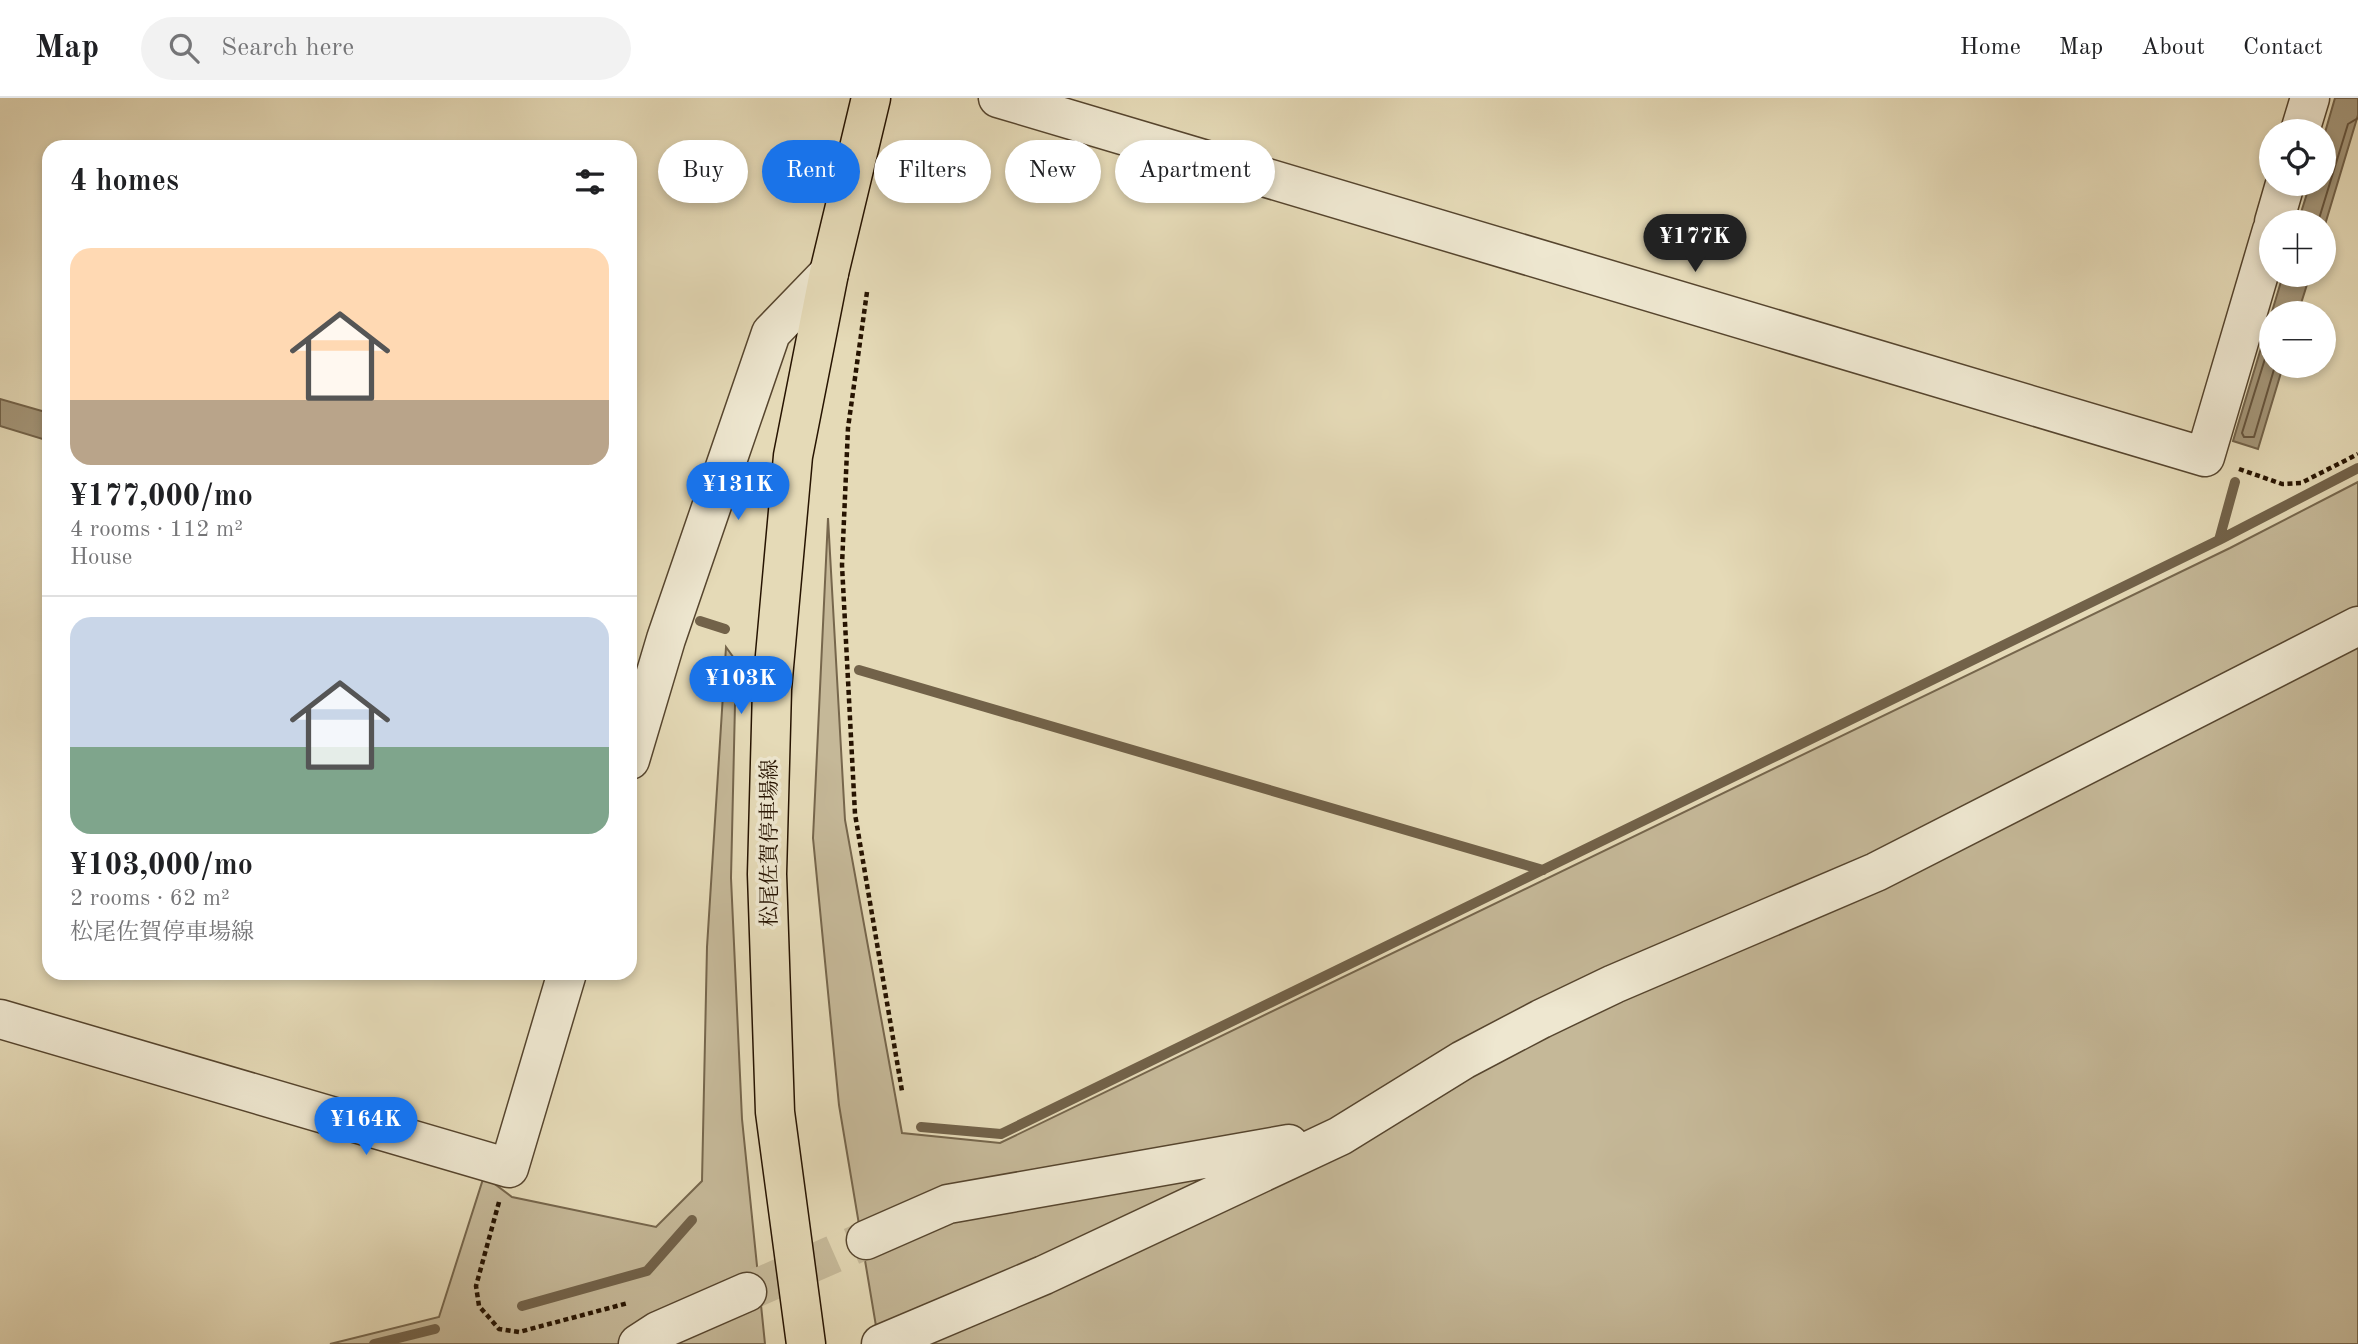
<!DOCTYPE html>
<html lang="en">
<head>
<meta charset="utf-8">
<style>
	:root { --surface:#fff; --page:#f2f2f2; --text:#202124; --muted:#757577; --line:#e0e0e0; --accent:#1a73e8 }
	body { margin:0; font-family:"Old Standard TT","Noto Serif JP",serif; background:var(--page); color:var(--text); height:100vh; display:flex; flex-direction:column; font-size:26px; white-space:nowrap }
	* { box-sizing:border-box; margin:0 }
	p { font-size:23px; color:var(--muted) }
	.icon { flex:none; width:38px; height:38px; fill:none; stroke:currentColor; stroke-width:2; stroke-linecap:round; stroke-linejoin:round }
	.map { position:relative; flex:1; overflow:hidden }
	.panel { position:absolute; left:42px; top:42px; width:595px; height:840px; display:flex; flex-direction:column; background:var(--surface); border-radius:21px; box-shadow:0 4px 10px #0003 }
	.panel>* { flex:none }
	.hud { position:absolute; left:658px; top:42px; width:665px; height:63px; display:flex; gap:14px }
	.fabs { position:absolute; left:2259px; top:21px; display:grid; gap:14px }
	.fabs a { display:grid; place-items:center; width:77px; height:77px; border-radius:50%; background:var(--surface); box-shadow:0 4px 10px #0003; font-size:35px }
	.price { position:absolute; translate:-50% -60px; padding:0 16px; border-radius:24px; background:var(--accent); color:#fff; font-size:23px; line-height:46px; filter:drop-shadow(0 2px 4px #0008) }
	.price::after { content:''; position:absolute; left:50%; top:42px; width:21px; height:16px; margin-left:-10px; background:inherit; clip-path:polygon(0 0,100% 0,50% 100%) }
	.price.active { background:#222; color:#fff }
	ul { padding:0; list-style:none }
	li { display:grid; align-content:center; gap:14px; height:371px; padding:0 28px }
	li+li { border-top:2px solid var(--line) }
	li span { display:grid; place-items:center; height:217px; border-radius:21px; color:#555 }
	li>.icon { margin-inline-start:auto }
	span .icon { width:126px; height:126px; fill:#fffc; stroke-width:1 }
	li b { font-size:30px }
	h2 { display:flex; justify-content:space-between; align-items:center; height:84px; padding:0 28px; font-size:30px }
	.tag { padding:0 24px; border-radius:32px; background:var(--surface); box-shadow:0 4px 10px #0003; font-size:24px; line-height:63px }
	.tag.active { background:var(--accent); color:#fff }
	header { display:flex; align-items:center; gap:42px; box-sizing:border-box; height:98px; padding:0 35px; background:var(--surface); border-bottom:2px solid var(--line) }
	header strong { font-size:33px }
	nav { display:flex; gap:38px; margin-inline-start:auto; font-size:24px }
	.search { width:490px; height:63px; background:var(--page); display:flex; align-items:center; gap:18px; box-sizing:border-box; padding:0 24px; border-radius:38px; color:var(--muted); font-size:26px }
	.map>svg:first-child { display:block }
	.green { fill:#c5b898; stroke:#76664c; stroke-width:2 }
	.water { fill:#a49679; stroke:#726249; stroke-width:2 }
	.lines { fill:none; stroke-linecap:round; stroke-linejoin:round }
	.shore { stroke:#65543d; stroke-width:2 }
	.stream { stroke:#726249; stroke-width:10 }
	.minor-tunnel { stroke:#c8bc9c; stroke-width:38; stroke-dasharray:38 19; stroke-linecap:butt }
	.minor-casing { stroke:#56452e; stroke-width:41 }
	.major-casing { stroke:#261301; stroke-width:41 }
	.path { stroke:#261301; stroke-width:4.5; stroke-dasharray:5 3.5; stroke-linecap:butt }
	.minor { stroke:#eee7d0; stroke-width:38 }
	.major { stroke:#e5dab7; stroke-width:38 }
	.labels { text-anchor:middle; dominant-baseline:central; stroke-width:7; stroke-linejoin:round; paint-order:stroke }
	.street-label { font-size:21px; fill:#261301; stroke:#eee7d0 }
</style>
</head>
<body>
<header>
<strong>Map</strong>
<div class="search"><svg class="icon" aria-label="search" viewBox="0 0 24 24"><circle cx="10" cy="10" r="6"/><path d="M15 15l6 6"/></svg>Search here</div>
<nav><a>Home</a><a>Map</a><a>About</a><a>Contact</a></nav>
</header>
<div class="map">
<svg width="2358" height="1246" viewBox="0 0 2358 1246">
	<rect width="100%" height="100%" fill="#e5dab7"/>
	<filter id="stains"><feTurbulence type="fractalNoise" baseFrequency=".00286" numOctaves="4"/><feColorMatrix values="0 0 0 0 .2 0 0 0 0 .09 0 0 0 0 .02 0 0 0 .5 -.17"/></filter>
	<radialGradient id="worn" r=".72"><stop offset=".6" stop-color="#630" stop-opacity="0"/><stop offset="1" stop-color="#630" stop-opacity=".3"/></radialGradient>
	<path class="green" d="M 2358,384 L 2358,1246 L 879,1246 L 839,1007 L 813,740 L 828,420 L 845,722 L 902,1035 L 1000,1045 L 2230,450 Z
		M 726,549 L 736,563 L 731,780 L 742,1021 L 765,1246 L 330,1246 L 439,1219 L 484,1078 L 512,1099 L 656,1129 L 702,1083 L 707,849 Z"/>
	<path class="water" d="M 2335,0 L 2358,0 L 2358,17 L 2324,130 L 2324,124 L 2298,124 L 2310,86 L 2324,86 L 2324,38 Z
		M 2283,177 L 2310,177 L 2298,215 L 2272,215 L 2272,268 L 2283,268 L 2258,351 L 2233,343 Z
		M 0,301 L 49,315 L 49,343 L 0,328 Z"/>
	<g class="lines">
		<path class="shore" d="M 2318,124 L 2348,26 L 2358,20
			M 2272,238 L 2242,335 L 2244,339 L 2254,339 L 2275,268"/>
		<path class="stream" d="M 2219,442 L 2235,384
			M 700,523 L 725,531
			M 859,572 L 1543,772
			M 921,1029 L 1001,1036 L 2219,442 L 2358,370
			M 522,1208 L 647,1173 L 692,1122
			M 374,1246 L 435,1231"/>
		<path class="minor-tunnel" d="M 747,1194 L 866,1142"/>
		<defs>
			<path id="minor" d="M 998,0 L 2205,359 L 2272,132
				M 2300,33 L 2310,0
				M 2274,124 L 2285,86
				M 630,662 L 666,541 L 771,235 L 829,175
				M 0,921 L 509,1070 L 567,875
				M 866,1142 L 948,1106 L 1289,1046
				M 638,1246 L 658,1233 L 747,1194
				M 881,1246 L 1044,1177 L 1340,1038 L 1463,962 L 1541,921 L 1614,886 L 1876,774 L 2358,528"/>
			<path id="major" d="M 806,1246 L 775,1014 L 767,776 L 772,591 L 793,358 L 829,175 L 871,0"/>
		</defs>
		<use href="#minor" class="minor-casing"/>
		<use href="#major" class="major-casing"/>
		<path class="path" d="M 867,194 L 848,330 L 842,467 L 855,716 L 902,993
			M 2239,371 L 2282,386 L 2301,385 L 2358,356
			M 499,1104 L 476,1188 L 479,1208 L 499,1231 L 519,1234 L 628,1205"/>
		<use href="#minor" class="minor"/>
		<use href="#major" class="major"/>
	</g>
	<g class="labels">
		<g class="street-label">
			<text transform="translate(770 745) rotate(-90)">松尾佐賀停車場線</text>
		</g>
	</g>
	<rect width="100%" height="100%" filter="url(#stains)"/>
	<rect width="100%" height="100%" fill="url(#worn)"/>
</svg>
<div class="fabs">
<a><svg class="icon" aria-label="locate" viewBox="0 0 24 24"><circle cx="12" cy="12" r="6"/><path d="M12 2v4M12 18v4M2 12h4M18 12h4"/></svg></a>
<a>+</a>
<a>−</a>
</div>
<b class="price active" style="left:1695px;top:176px">¥177K</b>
<b class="price" style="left:738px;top:424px">¥131K</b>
<b class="price" style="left:741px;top:618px">¥103K</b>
<b class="price" style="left:366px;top:1059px">¥164K</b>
<div class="hud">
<a class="tag">Buy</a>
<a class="tag active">Rent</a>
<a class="tag">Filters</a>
<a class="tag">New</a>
<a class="tag">Apartment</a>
</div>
<section class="panel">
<h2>4 homes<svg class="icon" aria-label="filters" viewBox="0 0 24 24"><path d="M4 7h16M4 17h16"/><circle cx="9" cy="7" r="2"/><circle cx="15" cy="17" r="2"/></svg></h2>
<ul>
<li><span style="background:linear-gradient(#ffd9b3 70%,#b9a48a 0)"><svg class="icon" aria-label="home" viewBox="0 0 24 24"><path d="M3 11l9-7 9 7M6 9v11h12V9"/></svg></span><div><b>¥177,000/mo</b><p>4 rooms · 112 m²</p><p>House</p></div></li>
<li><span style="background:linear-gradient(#c9d6e8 60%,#7fa58c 0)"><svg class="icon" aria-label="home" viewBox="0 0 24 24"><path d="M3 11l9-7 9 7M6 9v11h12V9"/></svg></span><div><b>¥103,000/mo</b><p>2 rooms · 62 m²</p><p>松尾佐賀停車場線</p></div></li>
</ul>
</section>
</div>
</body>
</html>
